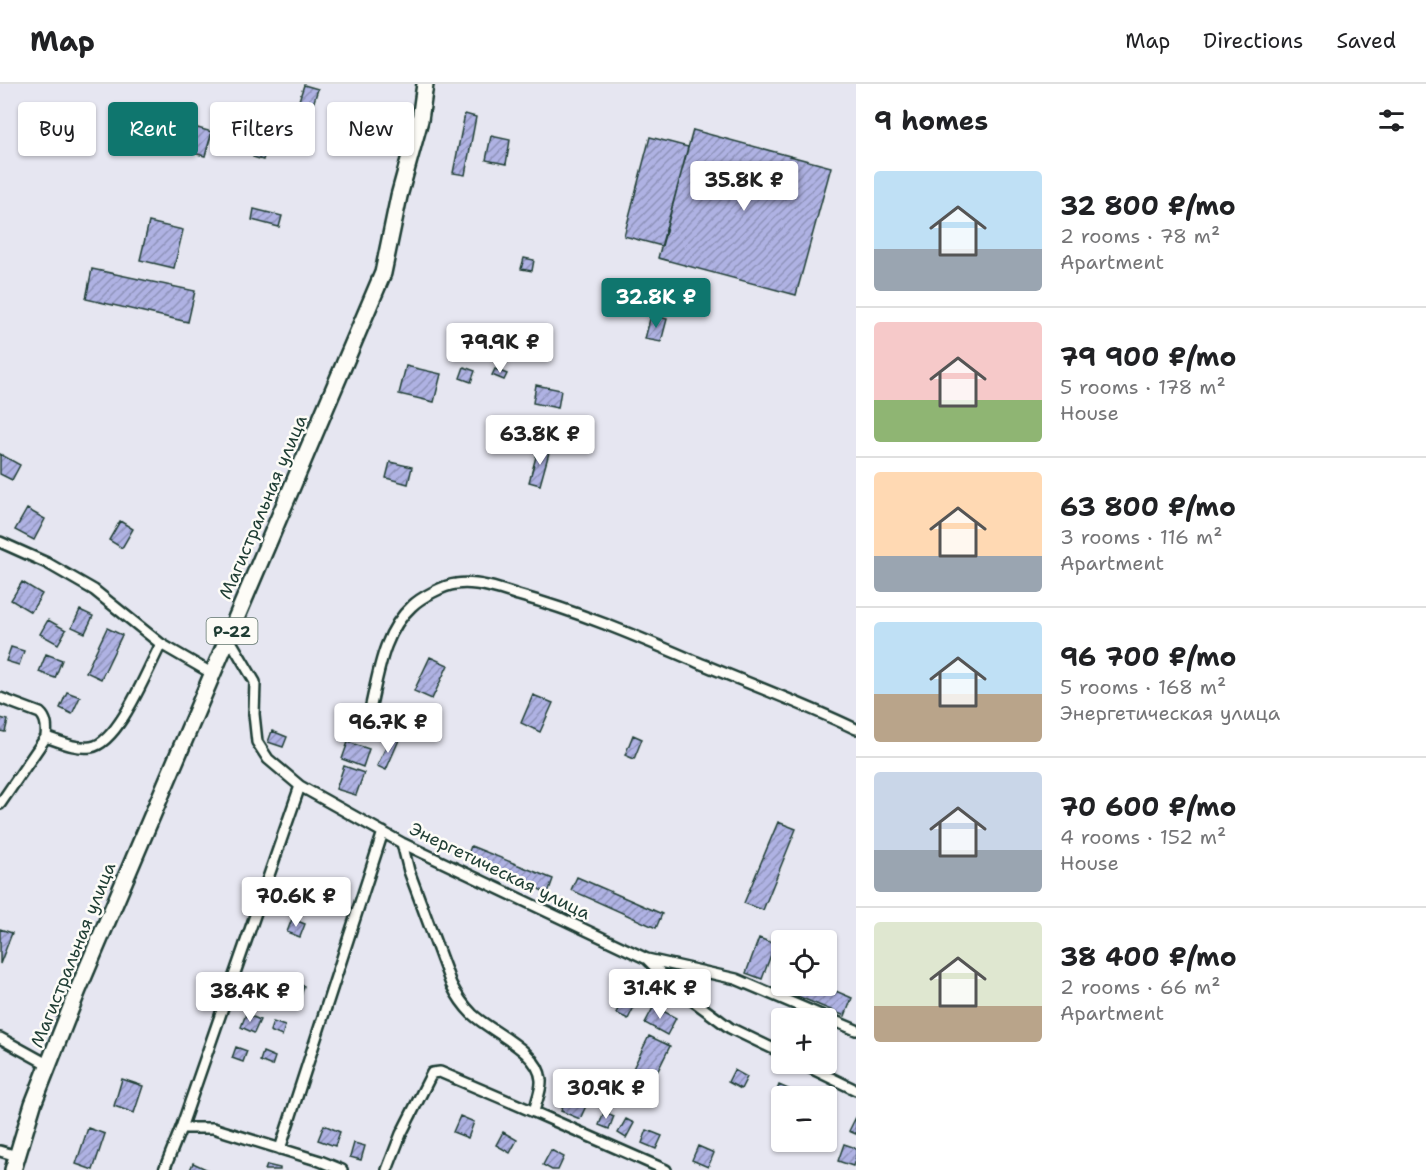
<!DOCTYPE html>
<html lang="en">
<head>
<meta charset="utf-8">
<style>
	:root { --surface:#fff; --page:#f6f6f6; --text:#202124; --muted:#757577; --line:#e0e0e0; --accent:#0f766e }
	body { margin:0; font-family:"Shantell Sans",sans-serif; background:var(--page); color:var(--text); height:100vh; display:flex; flex-direction:column; font-size:22px; white-space:nowrap }
	* { box-sizing:border-box; margin:0 }
	p { font-size:20px; color:var(--muted) }
	.icon { flex:none; width:33px; height:33px; fill:none; stroke:currentColor; stroke-width:2; stroke-linecap:round; stroke-linejoin:round }
	.map { position:relative; flex:1; overflow:hidden }
	.drawer { display:flex; flex-direction:column; background:var(--surface); width:570px }
	.drawer>* { flex:none }
	.top-card { position:absolute; left:18px; top:18px; width:570px; height:54px; display:flex; gap:12px }
	.controls { position:absolute; left:771px; top:846px; display:grid; gap:12px }
	.controls a { display:grid; place-items:center; width:66px; height:66px; border-radius:6px; background:var(--surface); box-shadow:0 2px 4px #0004; font-size:30px }
	.price { position:absolute; translate:-50% -51px; padding:0 14px; border-radius:6px; background:#fff; color:#222; font-size:20px; line-height:39px; filter:drop-shadow(0 2px 3px #0008) }
	.price::after { content:''; position:absolute; left:50%; top:36px; width:18px; height:14px; margin-left:-9px; background:inherit; clip-path:polygon(0 0,100% 0,50% 100%) }
	.price.on { background:var(--accent); color:#fff }
	ul { padding:0; list-style:none }
	li { display:flex; align-items:center; gap:18px; height:150px; padding:0 18px }
	li+li { border-top:2px solid var(--line) }
	li span { display:grid; place-items:center; flex:none; width:168px; height:120px; border-radius:6px; color:#555 }
	li>.icon { margin-inline-start:auto }
	span .icon { width:72px; height:72px; fill:#fffc; stroke-width:1 }
	li b { font-size:26px }
	h2 { display:flex; justify-content:space-between; align-items:center; height:72px; padding:0 18px; font-size:26px }
	.pill { padding:0 21px; border-radius:6px; background:var(--surface); box-shadow:0 2px 4px #0004; font-size:21px; line-height:54px }
	.pill.on { background:var(--accent); color:#fff }
	header { display:flex; align-items:center; gap:36px; box-sizing:border-box; height:84px; padding:0 30px; background:var(--surface); border-bottom:2px solid var(--line) }
	header strong { font-size:28px }
	nav { display:flex; gap:33px; margin-inline-start:auto; font-size:21px }
	main { display:flex; flex:1; min-height:0 }
	.map>svg:first-child { display:block }
	.building { fill:url(#building-hatch); stroke:#1f3d34; stroke-width:1.5 }
	.lines { fill:none; stroke-linecap:round; stroke-linejoin:round }
	.minor-casing { stroke:#1f3d34; stroke-width:14 }
	.trunk-casing { stroke:#1f3d34; stroke-width:20 }
	.minor { stroke:#fdfcf7; stroke-width:9 }
	.trunk { stroke:#fdfcf7; stroke-width:15 }
	.labels { text-anchor:middle; dominant-baseline:central; stroke-width:5; stroke-linejoin:round; paint-order:stroke }
	.shield { fill:#fdfcf7; stroke:#62766e; stroke-width:1.5 }
	.shield-label { font-size:16px; font-weight:bold; fill:#1f3d34 }
	.street-label { font-size:18px; fill:#1f3d34; stroke:#fdfcf7 }
</style>
</head>
<body>
<header>
<strong>Map</strong>
<nav><a>Map</a><a>Directions</a><a>Saved</a></nav>
</header>
<main>
<div class="map">
<svg width="856" height="1086" viewBox="0 0 856 1086">
	<defs>
		<pattern id="building-hatch" width="6" height="6" patternUnits="userSpaceOnUse" patternTransform="scale(1.5)"><rect width="6" height="6" fill="#afb2e3"/><path d="M-1 1l2-2M0 6l6-6M5 7l2-2" fill="none" stroke="#8e92b9"/></pattern>
	</defs>
	<rect width="100%" height="100%" fill="#e6e6f1"/>
	<filter id="ink" filterUnits="userSpaceOnUse"><feTurbulence type="fractalNoise" baseFrequency=".0167" numOctaves="2"/><feDisplacementMap in="SourceGraphic" scale="12" xChannelSelector="R" yChannelSelector="G"/><feConvolveMatrix kernelMatrix="1 2 1 2 8 2 1 2 1" color-interpolation-filters="sRGB"/></filter>
	<g filter="url(#ink)">
		<path class="building" d="M 304,1 L 318,5 L 306,42 L 292,38 Z
			M 465,30 L 476,33 L 465,91 L 453,89 Z
			M 151,31 L 212,48 L 205,72 L 144,56 Z
			M 267,32 L 276,35 L 263,76 L 253,73 Z
			M 300,41 L 306,42 L 300,65 L 294,64 Z
			M 693,46 L 831,83 L 796,211 L 658,174 Z
			M 491,52 L 510,56 L 506,80 L 486,76 Z
			M 650,53 L 688,63 L 662,162 L 624,152 Z
			M 254,125 L 282,132 L 279,143 L 252,136 Z
			M 149,138 L 183,146 L 174,184 L 140,176 Z
			M 524,174 L 534,176 L 532,187 L 521,185 Z
			M 92,185 L 195,207 L 188,238 L 86,215 Z
			M 651,231 L 667,235 L 661,258 L 645,255 Z
			M 406,282 L 441,290 L 434,318 L 399,310 Z
			M 464,283 L 475,287 L 471,298 L 460,294 Z
			M 495,285 L 507,290 L 504,296 L 492,291 Z
			M 536,301 L 561,306 L 558,324 L 533,319 Z
			M 539,362 L 550,365 L 540,401 L 529,398 Z
			M 0,370 L 20,381 L 12,396 L 0,390 Z
			M 390,378 L 412,383 L 408,400 L 386,394 Z
			M 27,425 L 45,435 L 34,456 L 15,446 Z
			M 120,437 L 133,445 L 122,464 L 109,456 Z
			M 22,498 L 42,510 L 31,528 L 11,516 Z
			M 80,526 L 93,532 L 85,549 L 72,543 Z
			M 48,536 L 66,546 L 58,560 L 40,550 Z
			M 107,544 L 122,551 L 101,595 L 86,588 Z
			M 11,563 L 24,567 L 19,581 L 6,577 Z
			M 46,570 L 62,576 L 55,594 L 39,588 Z
			M 430,573 L 448,581 L 432,615 L 414,607 Z
			M 67,608 L 80,613 L 72,630 L 60,624 Z
			M 533,611 L 553,619 L 540,648 L 521,639 Z
			M 402,625 L 418,630 L 415,641 L 399,636 Z
			M 0,634 L 8,636 L 5,648 L 0,647 Z
			M 272,647 L 287,653 L 283,663 L 268,658 Z
			M 633,651 L 642,655 L 634,675 L 625,671 Z
			M 391,653 L 399,656 L 386,686 L 377,682 Z
			M 348,658 L 369,665 L 363,683 L 342,675 Z
			M 344,682 L 364,689 L 356,711 L 336,705 Z
			M 778,738 L 796,745 L 763,826 L 744,819 Z
			M 471,762 L 553,795 L 548,809 L 466,775 Z
			M 577,793 L 662,830 L 656,844 L 571,806 Z
			M 292,835 L 305,840 L 300,853 L 287,848 Z
			M 0,845 L 12,849 L 0,880 Z
			M 759,854 L 775,860 L 762,895 L 746,889 Z
			M 289,897 L 304,902 L 299,919 L 284,914 Z
			M 798,902 L 824,902 L 852,914 L 845,932 L 795,911 Z
			M 257,909 L 271,913 L 267,925 L 254,921 Z
			M 625,912 L 637,917 L 628,935 L 616,929 Z
			M 654,922 L 676,934 L 667,951 L 645,939 Z
			M 246,930 L 260,936 L 254,949 L 241,943 Z
			M 273,938 L 285,942 L 282,952 L 270,947 Z
			M 649,952 L 670,962 L 643,1017 L 622,1007 Z
			M 236,963 L 247,967 L 243,978 L 232,974 Z
			M 263,968 L 275,973 L 272,982 L 260,977 Z
			M 734,986 L 747,993 L 741,1005 L 728,998 Z
			M 122,995 L 143,1002 L 134,1029 L 114,1022 Z
			M 573,1001 L 592,1009 L 580,1035 L 561,1027 Z
			M 779,1001 L 793,1007 L 790,1012 L 782,1014 L 775,1011 Z
			M 604,1028 L 614,1032 L 609,1045 L 599,1041 Z
			M 460,1032 L 474,1038 L 468,1054 L 453,1048 Z
			M 856,1033 L 856,1050 L 849,1047 Z
			M 626,1035 L 634,1039 L 626,1054 L 618,1049 Z
			M 324,1041 L 340,1048 L 335,1062 L 318,1056 Z
			M 88,1044 L 105,1050 L 93,1086 L 76,1080 Z
			M 647,1046 L 662,1052 L 656,1065 L 642,1059 Z
			M 503,1048 L 517,1056 L 510,1069 L 496,1061 Z
			M 354,1059 L 365,1062 L 361,1076 L 350,1073 Z
			M 844,1060 L 856,1064 L 856,1073 L 853,1082 L 838,1077 Z
			M 698,1062 L 714,1069 L 708,1083 L 692,1076 Z
			M 551,1066 L 564,1073 L 558,1086 L 552,1086 L 543,1081 Z
			M 193,1079 L 208,1086 L 190,1086 Z
			M 267,1081 L 280,1084 L 280,1086 L 265,1086 Z"/>
		<g class="lines">
			<defs>
				<path id="minor" d="M 0,458 L 47,479 L 94,506 L 161,560 L 213,590
					M 229,554 L 255,598 L 254,630 L 257,658 L 268,675 L 300,702 L 402,759 L 647,875 L 736,895 L 856,946
					M 0,614 L 40,629 C 47,635 47,644 46,653 L 0,720
					M 369,630 C 378,593 382,549 412,522 C 420,514 444,501 456,500 C 476,497 500,505 518,511 C 580,528 638,553 697,578 C 750,600 804,620 856,645
					M 46,653 C 61,658 75,665 91,663 C 119,659 148,584 161,560
					M 402,759 L 409,787 L 451,900 C 457,912 463,921 472,930 C 491,948 539,967 541,996 C 542,1005 536,1018 534,1028 L 666,1086
					M 647,875 L 677,905 L 730,944 L 782,969
					M 0,954 L 49,981
					M 802,980 L 856,1006
					M 181,1044 L 213,1044 L 320,1077 L 342,1086
					M 280,1065 L 383,748
					M 0,1067 L 17,1072
					M 164,1086 L 181,1044 L 300,702
					M 387,1086 L 401,1050 L 432,989 L 440,988 L 534,1028"/>
				<path id="trunk" d="M 13,1086 L 33,1020 L 78,906 L 383,189 L 399,112 L 420,36 L 425,0"/>
			</defs>
			<use href="#minor" class="minor-casing"/>
			<use href="#trunk" class="trunk-casing"/>
			<use href="#minor" class="minor"/>
			<use href="#trunk" class="trunk"/>
		</g>
	</g>
	<g class="labels">
		<rect class="shield" x="206.5" y="534" width="51" height="26" rx="4.5"/>
		<g class="shield-label">
			<text x="232" y="547">Р-22</text>
		</g>
		<g class="street-label">
			<text transform="translate(263 423) rotate(-67)">Магистральная улица</text>
			<text transform="translate(500 787) rotate(26)">Энергетическая улица</text>
			<text transform="translate(73 871) rotate(-68)">Магистральная улица</text>
		</g>
	</g>
</svg>
<div class="controls">
<a><svg class="icon" aria-label="locate" viewBox="0 0 24 24"><circle cx="12" cy="12" r="6"/><path d="M12 2v4M12 18v4M2 12h4M18 12h4"/></svg></a>
<a>+</a>
<a>−</a>
</div>
<b class="price" style="left:744px;top:128px">35.8K ₽</b>
<b class="price on" style="left:656px;top:245px">32.8K ₽</b>
<b class="price" style="left:500px;top:290px">79.9K ₽</b>
<b class="price" style="left:540px;top:382px">63.8K ₽</b>
<b class="price" style="left:388px;top:670px">96.7K ₽</b>
<b class="price" style="left:296px;top:844px">70.6K ₽</b>
<b class="price" style="left:660px;top:936px">31.4K ₽</b>
<b class="price" style="left:250px;top:939px">38.4K ₽</b>
<b class="price" style="left:606px;top:1036px">30.9K ₽</b>
<div class="top-card">
<a class="pill">Buy</a>
<a class="pill on">Rent</a>
<a class="pill">Filters</a>
<a class="pill">New</a>
</div>
</div>
<section class="drawer">
<h2>9 homes<svg class="icon" aria-label="filters" viewBox="0 0 24 24"><path d="M4 7h16M4 17h16"/><circle cx="9" cy="7" r="2"/><circle cx="15" cy="17" r="2"/></svg></h2>
<ul>
<li><span style="background:linear-gradient(#bfe0f5 65%,#9aa5b1 0)"><svg class="icon" aria-label="home" viewBox="0 0 24 24"><path d="M3 11l9-7 9 7M6 9v11h12V9"/></svg></span><div><b>32 800 ₽/mo</b><p>2 rooms · 78 m²</p><p>Apartment</p></div></li>
<li><span style="background:linear-gradient(#f6c9c9 65%,#8fb573 0)"><svg class="icon" aria-label="home" viewBox="0 0 24 24"><path d="M3 11l9-7 9 7M6 9v11h12V9"/></svg></span><div><b>79 900 ₽/mo</b><p>5 rooms · 178 m²</p><p>House</p></div></li>
<li><span style="background:linear-gradient(#ffd9b3 70%,#9aa5b1 0)"><svg class="icon" aria-label="home" viewBox="0 0 24 24"><path d="M3 11l9-7 9 7M6 9v11h12V9"/></svg></span><div><b>63 800 ₽/mo</b><p>3 rooms · 116 m²</p><p>Apartment</p></div></li>
<li><span style="background:linear-gradient(#bfe0f5 60%,#b9a48a 0)"><svg class="icon" aria-label="home" viewBox="0 0 24 24"><path d="M3 11l9-7 9 7M6 9v11h12V9"/></svg></span><div><b>96 700 ₽/mo</b><p>5 rooms · 168 m²</p><p>Энергетическая улица</p></div></li>
<li><span style="background:linear-gradient(#c9d6e8 65%,#9aa5b1 0)"><svg class="icon" aria-label="home" viewBox="0 0 24 24"><path d="M3 11l9-7 9 7M6 9v11h12V9"/></svg></span><div><b>70 600 ₽/mo</b><p>4 rooms · 152 m²</p><p>House</p></div></li>
<li><span style="background:linear-gradient(#dfe7d0 70%,#b9a48a 0)"><svg class="icon" aria-label="home" viewBox="0 0 24 24"><path d="M3 11l9-7 9 7M6 9v11h12V9"/></svg></span><div><b>38 400 ₽/mo</b><p>2 rooms · 66 m²</p><p>Apartment</p></div></li>
</ul>
</section>
</main>
</body>
</html>
